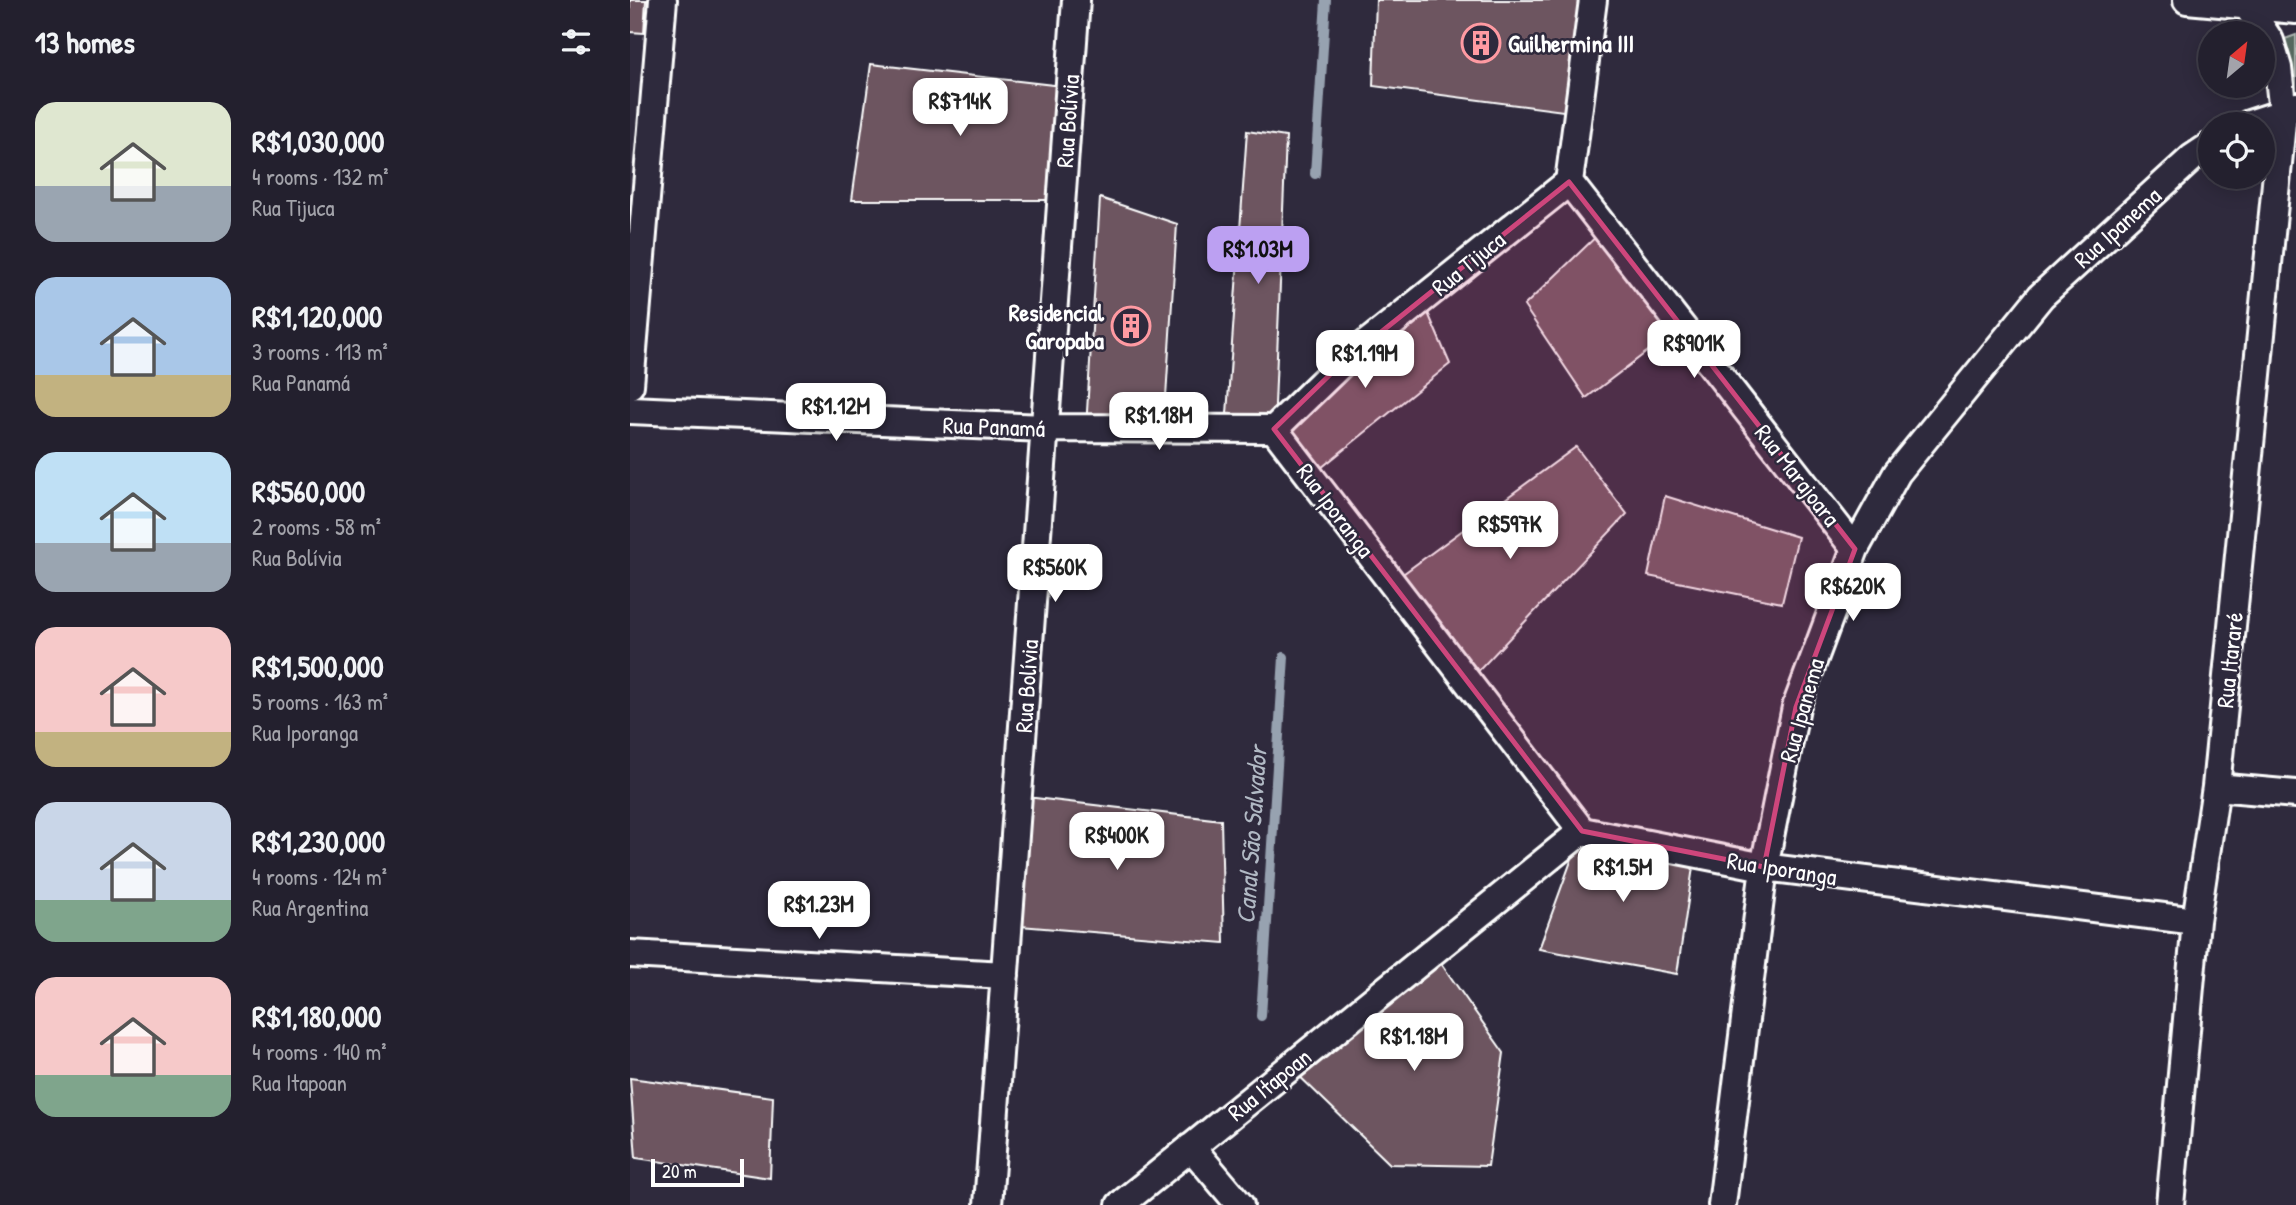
<!DOCTYPE html>
<html lang="en">
<head>
<meta charset="utf-8">
<style>
	:root { --surface:#23202e; --page:#2f2d3a; --text:#f1f3f6; --muted:#a3a3aa; --line:#403e4a; --accent:#bca0f2 }
	body { margin:0; font-family:"Patrick Hand",sans-serif; background:var(--page); color:var(--text); height:100vh; display:flex; flex-direction:column; font-size:26px; white-space:nowrap }
	* { box-sizing:border-box; margin:0 }
	p { font-size:23px; color:var(--muted) }
	.icon { flex:none; width:38px; height:38px; fill:none; stroke:currentColor; stroke-width:2; stroke-linecap:round; stroke-linejoin:round }
	.map { position:relative; flex:1; overflow:hidden }
	.sheet { display:flex; flex-direction:column; background:var(--surface); width:630px }
	.sheet>* { flex:none }
	.needle { width:46px; rotate:29deg }
	.fabs { position:absolute; left:1568px; top:21px; display:grid; gap:14px }
	.fabs a { display:grid; place-items:center; width:77px; height:77px; border-radius:50%; background:var(--surface); box-shadow:0 4px 18px #0003,0 0 0 2px var(--line); font-size:35px }
	.scale { position:absolute; left:21px; bottom:18px; width:93px; box-sizing:border-box; padding-left:7px; border:4px solid #fff; border-top:0; font-size:19px; line-height:24px; white-space:nowrap; color:#fff; -webkit-text-stroke:5px #2f2a3d; paint-order:stroke }
	.price { position:absolute; translate:-50% -60px; padding:0 16px; border-radius:14px; background:#fff; color:#222; font-size:23px; line-height:46px; filter:drop-shadow(0 2px 4px #0008) }
	.price::after { content:''; position:absolute; left:50%; top:42px; width:21px; height:16px; margin-left:-10px; background:inherit; clip-path:polygon(0 0,100% 0,50% 100%) }
	.price.active { background:var(--accent); color:#111 }
	ul { padding:0; list-style:none }
	li { display:flex; align-items:center; gap:21px; height:175px; padding:0 35px }
	li span { display:grid; place-items:center; flex:none; width:196px; height:140px; border-radius:21px; color:#555 }
	li>.icon { margin-inline-start:auto }
	span .icon { width:84px; height:84px; fill:#fffc; stroke-width:1 }
	li b { font-size:30px }
	h2 { display:flex; justify-content:space-between; align-items:center; height:84px; padding:0 35px; font-size:30px }
	main { display:flex; flex:1; min-height:0 }
	.map>svg:first-child { display:block }
	.green { fill:#57675e; stroke:#abb3ae; stroke-width:2 }
	.lines { fill:none; stroke-linecap:round; stroke-linejoin:round }
	.stream { stroke:#97a2b0; stroke-width:10 }
	.building { fill:#6d5560; stroke:#fff; stroke-width:2 }
	.minor-casing { stroke:#fff; stroke-width:32 }
	.minor { stroke:#2f2a3d; stroke-width:26 }
	.marked { fill:#ce467c; fill-opacity:0.2; stroke:#ce467c; stroke-width:5; stroke-linejoin:round }
	.labels { text-anchor:middle; dominant-baseline:central; stroke-width:5; stroke-linejoin:round; paint-order:stroke }
	.poi-label { font-size:24px; font-weight:bold; fill:#fff; stroke:#2f2a3d; text-anchor:start }
	.street-label { font-size:24px; fill:#fff; stroke:#2f2a3d }
	.water-label { font-size:26px; font-style:italic; fill:#b1b9c4; stroke:#2f2a3d }
</style>
</head>
<body>
<main>
<section class="sheet">
<h2>13 homes<svg class="icon" aria-label="filters" viewBox="0 0 24 24"><path d="M4 7h16M4 17h16"/><circle cx="9" cy="7" r="2"/><circle cx="15" cy="17" r="2"/></svg></h2>
<ul>
<li><span style="background:linear-gradient(#dfe7d0 60%,#9aa5b1 0)"><svg class="icon" aria-label="home" viewBox="0 0 24 24"><path d="M3 11l9-7 9 7M6 9v11h12V9"/></svg></span><div><b>R$1,030,000</b><p>4 rooms · 132 m²</p><p>Rua Tijuca</p></div></li>
<li><span style="background:linear-gradient(#a9c7e8 70%,#c2b280 0)"><svg class="icon" aria-label="home" viewBox="0 0 24 24"><path d="M3 11l9-7 9 7M6 9v11h12V9"/></svg></span><div><b>R$1,120,000</b><p>3 rooms · 113 m²</p><p>Rua Panamá</p></div></li>
<li><span style="background:linear-gradient(#bfe0f5 65%,#9aa5b1 0)"><svg class="icon" aria-label="home" viewBox="0 0 24 24"><path d="M3 11l9-7 9 7M6 9v11h12V9"/></svg></span><div><b>R$560,000</b><p>2 rooms · 58 m²</p><p>Rua Bolívia</p></div></li>
<li><span style="background:linear-gradient(#f6c9c9 75%,#c2b280 0)"><svg class="icon" aria-label="home" viewBox="0 0 24 24"><path d="M3 11l9-7 9 7M6 9v11h12V9"/></svg></span><div><b>R$1,500,000</b><p>5 rooms · 163 m²</p><p>Rua Iporanga</p></div></li>
<li><span style="background:linear-gradient(#c9d6e8 70%,#7fa58c 0)"><svg class="icon" aria-label="home" viewBox="0 0 24 24"><path d="M3 11l9-7 9 7M6 9v11h12V9"/></svg></span><div><b>R$1,230,000</b><p>4 rooms · 124 m²</p><p>Rua Argentina</p></div></li>
<li><span style="background:linear-gradient(#f6c9c9 70%,#7fa58c 0)"><svg class="icon" aria-label="home" viewBox="0 0 24 24"><path d="M3 11l9-7 9 7M6 9v11h12V9"/></svg></span><div><b>R$1,180,000</b><p>4 rooms · 140 m²</p><p>Rua Itapoan</p></div></li>
</ul>
</section>
<div class="map">
<svg width="1666" height="1205" viewBox="0 0 1666 1205">
	<rect width="100%" height="100%" fill="#2f2a3d"/>
	<filter id="ink" filterUnits="userSpaceOnUse"><feTurbulence type="fractalNoise" baseFrequency=".0143" numOctaves="2"/><feDisplacementMap in="SourceGraphic" scale="14" xChannelSelector="R" yChannelSelector="G"/><feConvolveMatrix kernelMatrix="1 2 1 2 8 2 1 2 1" color-interpolation-filters="sRGB"/></filter>
	<g filter="url(#ink)">
		<path class="green" d="M 1666,35 L 1666,99 L 1660,92 L 1655,39 Z"/>
		<g class="lines">
			<path class="stream" d="M 685,174 L 696,0
				M 631,1016 L 654,657"/>
		</g>
		<path class="building" d="M 0,0 L 16,0 L 14,33 L 0,32 Z
			M 746,0 L 963,0 L 948,113 L 743,86 Z
			M 241,64 L 440,87 L 431,200 L 222,200 Z
			M 617,131 L 656,137 L 644,429 L 596,428 Z
			M 470,198 L 547,224 L 534,428 L 456,428 Z
			M 975,228 L 1051,326 L 956,398 L 894,306 Z
			M 792,299 L 820,364 L 681,476 L 644,429 Z
			M 946,447 L 997,514 L 838,682 L 762,582 Z
			M 1035,496 L 1168,537 L 1152,603 L 1018,576 Z
			M 388,796 L 591,820 L 594,943 L 378,925 Z
			M 952,831 L 1065,854 L 1047,974 L 909,949 Z
			M 803,952 L 874,1053 L 858,1166 L 760,1164 L 660,1067 Z
			M 0,1078 L 143,1097 L 140,1178 L 6,1158 Z"/>
		<g class="lines">
			<defs>
				<path id="minor" d="M 963,0 L 939,182 L 1225,549
					M 1557,0 L 1666,10
					M 1619,124 L 1653,113 L 1666,106
					M 0,385 L 33,0
					M 0,410 L 415,428 L 644,429
					M 644,429 L 952,831 L 1134,867 L 1566,921
					M 644,429 L 711,364 L 939,182
					M 1586,787 L 1666,794
					M 0,954 L 375,975
					M 561,1147 L 610,1205
					M 358,1205 L 446,0
					M 490,1205 L 952,831
					M 1092,1205 L 1134,867 L 1166,707 L 1225,549 L 1267,473 L 1411,296 L 1562,158 L 1580,146
					M 1540,1205 L 1566,921 L 1586,787 L 1653,113 L 1648,68 L 1640,41 L 1618,7"/>
			</defs>
			<use href="#minor" class="minor-casing"/>
			<use href="#minor" class="minor"/>
		</g>
	</g>
	<path class="marked" d="M 939,182 L 1225,549 L 1166,707 L 1134,867 L 952,831 L 644,429 L 711,364 Z"/>
	<defs>
		<symbol id="building-ring" viewBox="-11 -11 22 22"><circle r="9.5" fill="#2f2a3d" stroke="#ff9aa2" stroke-width="1.5"/><path d="M-4-6H4V6H1V3H-1V6H-4ZM-2.5-4.3h1.7v1.8h-1.7ZM.8-4.3h1.7v1.8H.8ZM-2.5-1h1.7V.8h-1.7ZM.8-1h1.7V.8H.8Z" fill="#ff9aa2"/></symbol>
	</defs>
	<g fill-rule="evenodd">
		<use href="#building-ring" x="829" y="21" width="44" height="44"/>
		<use href="#building-ring" x="479" y="304" width="44" height="44"/>
	</g>
	<g class="labels">
		<g class="poi-label">
			<text x="878" y="43">Guilhermina III</text>
			<text x="474" y="312" text-anchor="end">Residencial<tspan x="474" dy="28">Garopaba</tspan></text>
		</g>
		<g class="street-label">
			<text transform="translate(437 121) rotate(-86)">Rua Bolívia</text>
			<text transform="translate(1487 227) rotate(-42)">Rua Ipanema</text>
			<text transform="translate(838 263) rotate(-39)">Rua Tijuca</text>
			<text transform="translate(364 426) rotate(2)">Rua Panamá</text>
			<text transform="translate(1168 475) rotate(52)">Rua Marajoara</text>
			<text transform="translate(706 510) rotate(53)">Rua Iporanga</text>
			<text transform="translate(1599 660) rotate(-84)">Rua Itararé</text>
			<text transform="translate(396 686) rotate(-86)">Rua Bolívia</text>
			<text transform="translate(1171 710) rotate(-74)">Rua Ipanema</text>
			<text transform="translate(1152 868) rotate(9)">Rua Iporanga</text>
			<text transform="translate(639 1084) rotate(-39)">Rua Itapoan</text>
		</g>
		<g class="water-label">
			<text transform="translate(621 835) rotate(-86)">Canal São Salvador</text>
		</g>
	</g>
</svg>
<div class="fabs">
<a><svg class="needle" viewBox="-14 -14 28 28"><path d="M0-13l5 13h-10z" fill="#e53935"/><path d="M0 13l5-13h-10z" fill="#a3a3aa"/></svg></a>
<a><svg class="icon" aria-label="locate" viewBox="0 0 24 24"><circle cx="12" cy="12" r="6"/><path d="M12 2v4M12 18v4M2 12h4M18 12h4"/></svg></a>
</div>
<div class="scale">20 m</div>
<b class="price" style="left:330px;top:138px">R$714K</b>
<b class="price active" style="left:628px;top:286px">R$1.03M</b>
<b class="price" style="left:1064px;top:380px">R$901K</b>
<b class="price" style="left:735px;top:390px">R$1.19M</b>
<b class="price" style="left:206px;top:443px">R$1.12M</b>
<b class="price" style="left:529px;top:452px">R$1.18M</b>
<b class="price" style="left:880px;top:561px">R$597K</b>
<b class="price" style="left:425px;top:604px">R$560K</b>
<b class="price" style="left:1223px;top:623px">R$620K</b>
<b class="price" style="left:487px;top:872px">R$400K</b>
<b class="price" style="left:993px;top:904px">R$1.5M</b>
<b class="price" style="left:189px;top:941px">R$1.23M</b>
<b class="price" style="left:784px;top:1073px">R$1.18M</b>
</div>
</main>
</body>
</html>
